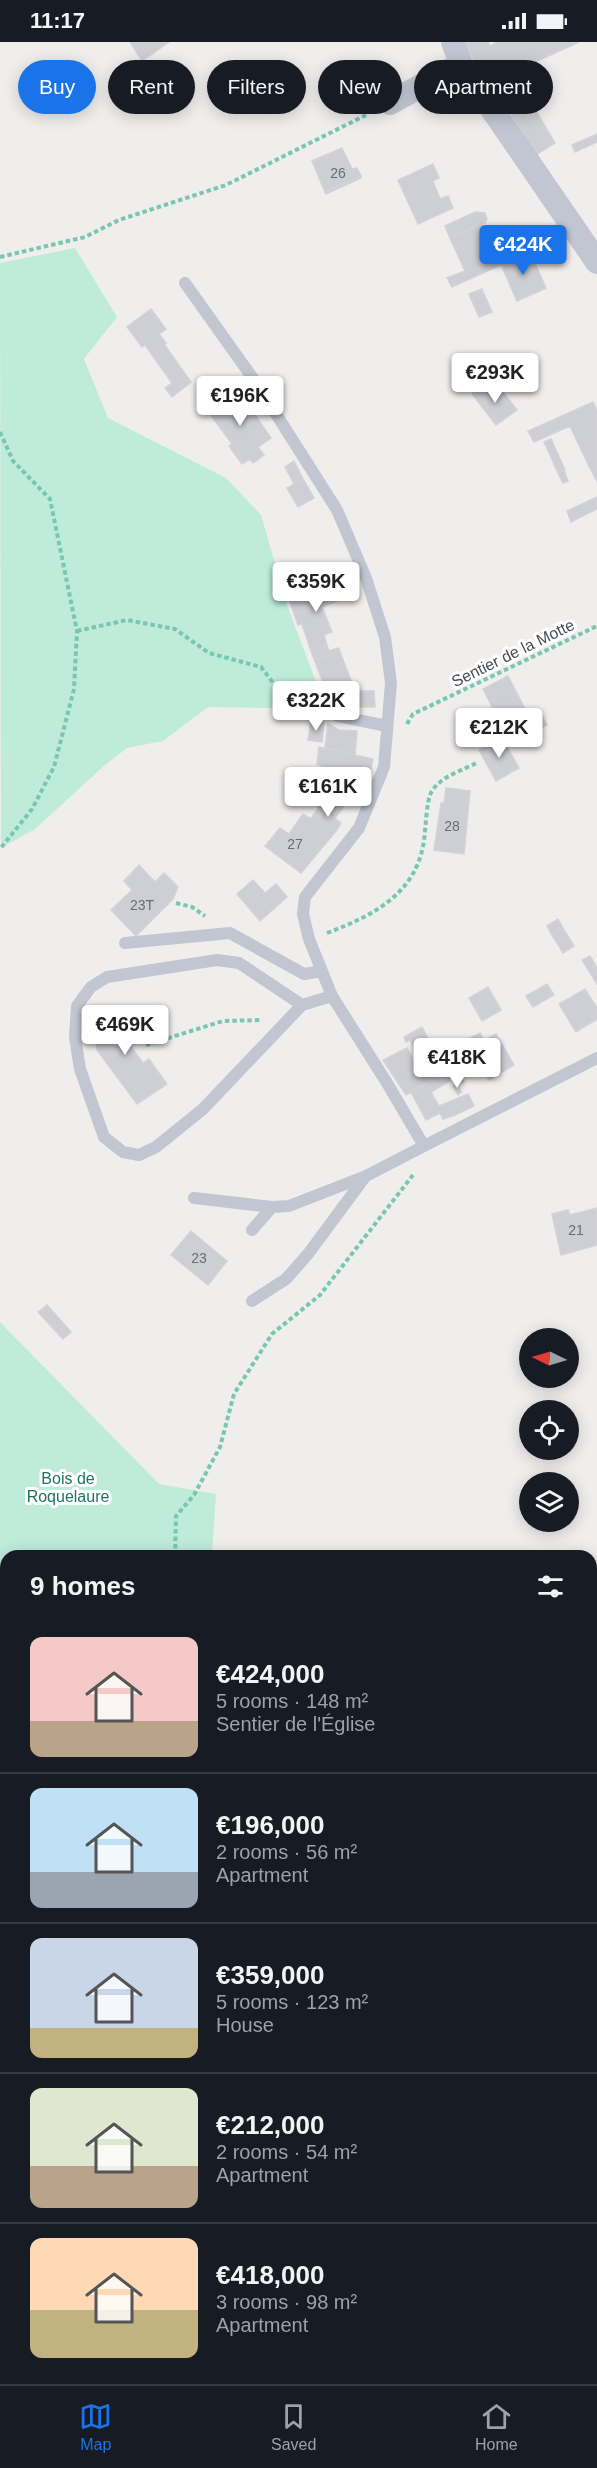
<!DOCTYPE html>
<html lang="en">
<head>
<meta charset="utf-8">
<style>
	:root { --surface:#171b24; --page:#20242c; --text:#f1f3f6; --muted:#9ea1a6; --line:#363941; --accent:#1a73e8 }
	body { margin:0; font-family:Arial,sans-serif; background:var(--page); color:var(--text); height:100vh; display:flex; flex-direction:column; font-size:22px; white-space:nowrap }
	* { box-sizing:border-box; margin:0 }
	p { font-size:20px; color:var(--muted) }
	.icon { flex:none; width:33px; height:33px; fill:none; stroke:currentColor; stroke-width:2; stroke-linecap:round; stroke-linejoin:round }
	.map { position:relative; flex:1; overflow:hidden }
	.panel { position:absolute; left:0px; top:1508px; width:597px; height:836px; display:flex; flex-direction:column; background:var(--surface); border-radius:18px 18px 0 0; box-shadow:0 3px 15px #0003 }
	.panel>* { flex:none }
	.banner { position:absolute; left:18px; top:18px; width:561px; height:54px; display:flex; gap:12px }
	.needle { width:39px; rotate:275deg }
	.controls { position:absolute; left:519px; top:1286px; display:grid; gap:12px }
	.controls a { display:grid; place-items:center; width:60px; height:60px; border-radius:50%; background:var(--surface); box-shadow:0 3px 15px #0003; font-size:30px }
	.price { position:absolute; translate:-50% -51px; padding:0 14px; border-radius:6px; background:#fff; color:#222; font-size:20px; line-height:39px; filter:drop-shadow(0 2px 3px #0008) }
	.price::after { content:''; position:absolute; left:50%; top:36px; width:18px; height:14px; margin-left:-9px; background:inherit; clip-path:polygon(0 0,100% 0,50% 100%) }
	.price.selected { background:var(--accent); color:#fff }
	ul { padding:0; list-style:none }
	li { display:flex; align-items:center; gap:18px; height:150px; padding:0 30px }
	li+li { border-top:2px solid var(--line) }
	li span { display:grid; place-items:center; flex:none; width:168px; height:120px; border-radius:12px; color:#555 }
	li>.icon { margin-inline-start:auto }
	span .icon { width:72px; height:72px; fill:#fffc; stroke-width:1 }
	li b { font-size:26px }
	h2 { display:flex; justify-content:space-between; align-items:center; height:72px; padding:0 30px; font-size:26px }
	.chip { padding:0 21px; border-radius:27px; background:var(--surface); box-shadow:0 3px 15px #0003; font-size:21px; line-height:54px }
	.chip.selected { background:var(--accent); color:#fff }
	.status { display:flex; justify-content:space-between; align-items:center; height:42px; padding:0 30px; background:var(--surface); direction:ltr }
	.status svg { height:16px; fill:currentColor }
	.dock { display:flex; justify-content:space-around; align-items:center; height:84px; border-top:2px solid var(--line); background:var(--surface); font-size:16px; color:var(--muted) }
	.dock a { display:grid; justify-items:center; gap:3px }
	.dock .selected { color:var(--accent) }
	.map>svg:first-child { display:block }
	.green { fill:#bfebdb }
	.building { fill:#ceced5; stroke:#d2d2d8; stroke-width:1.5 }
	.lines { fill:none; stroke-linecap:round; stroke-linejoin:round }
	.path { stroke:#79c6b3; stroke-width:4; stroke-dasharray:4.5 3; stroke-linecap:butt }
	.service { stroke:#c2c6d1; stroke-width:12 }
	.minor { stroke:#c2c6d1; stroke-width:24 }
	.tertiary { stroke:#c2c6d1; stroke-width:30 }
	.labels { text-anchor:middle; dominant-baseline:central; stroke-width:6; stroke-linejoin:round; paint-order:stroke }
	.number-label { font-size:14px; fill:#696c78 }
	.street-label { font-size:16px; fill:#474c59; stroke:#fff }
	.park-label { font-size:16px; fill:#1e755f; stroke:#fff }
</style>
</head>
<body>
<div class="status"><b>11:17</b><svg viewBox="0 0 49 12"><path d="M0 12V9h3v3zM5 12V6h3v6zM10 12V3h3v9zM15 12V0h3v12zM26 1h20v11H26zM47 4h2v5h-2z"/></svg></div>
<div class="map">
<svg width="597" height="2342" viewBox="0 0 597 2342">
	<rect width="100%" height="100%" fill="#f0eeed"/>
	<path class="green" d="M 75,206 L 117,275 L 84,317 L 108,376 L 226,436 L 261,473 L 287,563 L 325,664 L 333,667 L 338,674 L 274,666 L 208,665 L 163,699 L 127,706 L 105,723 L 35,787 L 1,806 L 0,221 Z
		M 0,1280 L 159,1442 L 216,1452 L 212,1513 L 6,1514 L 6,1764 L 0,1767 Z"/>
	<path class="building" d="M 130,0 L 169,0 L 142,19 Z
		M 466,0 L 488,0 L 490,4 L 498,0 L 579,0 L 515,29 L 511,23 L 481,35 Z
		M 513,38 L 517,44 L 520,42 L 555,101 L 536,113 L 497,48 Z
		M 597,92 L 597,100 L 575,110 L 572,103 Z
		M 342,106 L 352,127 L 357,126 L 361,134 L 325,150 L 312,119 Z
		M 433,122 L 439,136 L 433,139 L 440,157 L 448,154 L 453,166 L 418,182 L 398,138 Z
		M 361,134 L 361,136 L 326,152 L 325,150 Z
		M 475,170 L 485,171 L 487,177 L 485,181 L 450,196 L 445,184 Z
		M 482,182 L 501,223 L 452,245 L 447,236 L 465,229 L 450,196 Z
		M 530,210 L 546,246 L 517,259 L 501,223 Z
		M 482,247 L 492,270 L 479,275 L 469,252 Z
		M 151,267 L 166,287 L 159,292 L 166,301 L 164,302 L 191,340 L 172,355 L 165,346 L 172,341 L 145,303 L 142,305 L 127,285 Z
		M 491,312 L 497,342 L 473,353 L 467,318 Z
		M 497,342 L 517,368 L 496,383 L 473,353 Z
		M 238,348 L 271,396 L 258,405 L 264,413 L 253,421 L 250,417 L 242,422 L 229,404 L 232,402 L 207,368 Z
		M 593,360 L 597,369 L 597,413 L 586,418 L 570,384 L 534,400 L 528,389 Z
		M 551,397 L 565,428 L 558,431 L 544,400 Z
		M 597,413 L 597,440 L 586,418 Z
		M 294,419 L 303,437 L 294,442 L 285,425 Z
		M 564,428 L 568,439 L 563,441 L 558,431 Z
		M 303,437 L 314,456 L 298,465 L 287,446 Z
		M 597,455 L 597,467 L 571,480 L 567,469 Z
		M 338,540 L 344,556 L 322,565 L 332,590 L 324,593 L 327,603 L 311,609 L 302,582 L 298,583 L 289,557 Z
		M 327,603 L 329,609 L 339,606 L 340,610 L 314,617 L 311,609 Z
		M 340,610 L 355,649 L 374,649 L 375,665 L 345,665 L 333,667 L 314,617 Z
		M 508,634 L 526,669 L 501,682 L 483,647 Z
		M 542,674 L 547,683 L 509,703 L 500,687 L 506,684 L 509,691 Z
		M 311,679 L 324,681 L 322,700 L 308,698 Z
		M 328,682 L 339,688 L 357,689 L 355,713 L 325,706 Z
		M 502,696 L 519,726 L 496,739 L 479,708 Z
		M 319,705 L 373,717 L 367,743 L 317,722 Z
		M 322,724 L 331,728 L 324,742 L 332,746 L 319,765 L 301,753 Z
		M 331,728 L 362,741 L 335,776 L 319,765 L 332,746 L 324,742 Z
		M 446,746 L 470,749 L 464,812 L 434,808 L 441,761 L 444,761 Z
		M 319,765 L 341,781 L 337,788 L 314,772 Z
		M 303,772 L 311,777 L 314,772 L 337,788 L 301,831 L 265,804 L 280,786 L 289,792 Z
		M 139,823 L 155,840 L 164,831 L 178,845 L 173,857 L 136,894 L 111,868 L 132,848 L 124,839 Z
		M 253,838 L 265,851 L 276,842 L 287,855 L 260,879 L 237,852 Z
		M 558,877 L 563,886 L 552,893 L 547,884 Z
		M 563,886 L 574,904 L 563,911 L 552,893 Z
		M 590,914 L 597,926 L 597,942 L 582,918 Z
		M 547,942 L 554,953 L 533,965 L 526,954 Z
		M 488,945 L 501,968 L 482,979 L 469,956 Z
		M 585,947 L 597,966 L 597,977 L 576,990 L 559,962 Z
		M 123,966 L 128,1001 L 143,1021 L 149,1017 L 167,1042 L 137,1062 L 97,1008 L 94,968 Z
		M 422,985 L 432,1004 L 417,1011 L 410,998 L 406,1000 L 404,995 Z
		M 480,991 L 484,999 L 496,992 L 514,1023 L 489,1038 L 465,999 Z
		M 407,1006 L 422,1034 L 442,1023 L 446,1031 L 406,1053 L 383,1018 Z
		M 450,1019 L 454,1026 L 446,1031 L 442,1023 Z
		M 450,1028 L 453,1033 L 449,1036 L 450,1039 L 431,1050 L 439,1064 L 468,1052 L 474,1064 L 455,1073 L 443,1077 L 440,1071 L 426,1078 L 411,1050 Z
		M 459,1030 L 464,1040 L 456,1044 L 451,1034 Z
		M 458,1043 L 461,1050 L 458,1053 L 453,1044 Z
		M 597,1166 L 597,1203 L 561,1213 L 552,1172 L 568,1168 L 570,1173 Z
		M 191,1189 L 227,1219 L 208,1243 L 171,1213 Z
		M 47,1263 L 71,1290 L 63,1297 L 38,1270 Z
		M 591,1868 L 597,1885 L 597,1914 L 591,1916 Z
		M 6,2168 L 6,2186 L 2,2169 Z
		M 0,2169 L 2,2169 L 5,2180 L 0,2181 Z
		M 597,2202 L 597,2227 L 591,2209 L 591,2204 Z
		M 6,2269 L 6,2294 L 0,2295 L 0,2270 Z
		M 155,2337 L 197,2337 L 184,2342 L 157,2342 Z
		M 263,2337 L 274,2337 L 275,2342 L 264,2342 Z
		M 414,2337 L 418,2337 L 421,2342 L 407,2342 Z"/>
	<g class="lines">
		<path class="path" d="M 0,215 L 85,195 L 119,178 L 226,143 L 368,72
			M 0,390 L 13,419 L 50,457 L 77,589 L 74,647 L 54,725 L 32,767 L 0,807
			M 77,589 L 127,578 L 175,587 L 209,611 L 261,625 L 283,654 L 320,670
			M 407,682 L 413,672 L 597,584
			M 176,861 L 192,865 L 205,874
			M 327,891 C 372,874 417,852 424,798 C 426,786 426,758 432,749 C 441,734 464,728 478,720
			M 146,1003 L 223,979 L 262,978
			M 175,1514 L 176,1474 L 194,1453 L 220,1405 L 234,1352 L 272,1292 L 320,1253 L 413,1133
			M 0,1724 L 6,1721"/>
		<path class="service" d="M 185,241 L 257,342 L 337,468 L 366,536 L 385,595 L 391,641 L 384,725 L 359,786 L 305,855 L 303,872 L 309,897 L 332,954 L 387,1041 L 424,1104 L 597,1016
			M 338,674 L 387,684
			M 125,901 L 230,891 L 304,932 L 322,929
			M 302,963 L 239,921 L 217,918 L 107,935 L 91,945 L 77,964 L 75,995 L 80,1027 L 104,1095 L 123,1110 L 139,1113 L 156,1105 L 203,1067 L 302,963 L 332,954
			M 194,1156 L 272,1165 L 289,1164 L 366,1134 L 424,1104
			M 252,1188 L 272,1165
			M 252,1259 L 286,1237 L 308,1212 L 365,1135"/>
		<path class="minor" d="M 453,0 L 461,22 L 597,220
			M 390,61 L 461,22
			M 591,1820 L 597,1837
			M 0,2318 L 6,2317
			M 129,2337 L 130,2342
			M 507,2337 L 509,2342"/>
		<path class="tertiary" d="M 591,2325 L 597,2322
			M 548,2342 L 560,2337"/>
	</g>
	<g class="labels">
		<g class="number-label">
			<text x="338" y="131">26</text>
			<text x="452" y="784">28</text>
			<text x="295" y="802">27</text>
			<text x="142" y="863">23T</text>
			<text x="576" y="1188">21</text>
			<text x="199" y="1216">23</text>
		</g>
		<g class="street-label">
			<text transform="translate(513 611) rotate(-26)">Sentier de la Motte</text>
		</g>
		<g class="park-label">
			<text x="68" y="1436">Bois de<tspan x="68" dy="18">Roquelaure</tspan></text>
		</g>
	</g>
</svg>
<div class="controls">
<a><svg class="needle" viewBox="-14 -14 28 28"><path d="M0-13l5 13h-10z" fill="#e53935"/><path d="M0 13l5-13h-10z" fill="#9ea1a6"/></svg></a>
<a><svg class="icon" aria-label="locate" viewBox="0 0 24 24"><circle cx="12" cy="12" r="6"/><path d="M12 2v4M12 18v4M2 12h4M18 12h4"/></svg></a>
<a><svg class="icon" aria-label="layers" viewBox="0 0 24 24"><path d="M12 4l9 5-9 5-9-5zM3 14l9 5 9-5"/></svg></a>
</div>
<b class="price selected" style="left:523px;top:234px">€424K</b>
<b class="price" style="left:495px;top:362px">€293K</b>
<b class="price" style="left:240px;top:385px">€196K</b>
<b class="price" style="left:316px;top:571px">€359K</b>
<b class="price" style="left:316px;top:690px">€322K</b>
<b class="price" style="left:499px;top:717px">€212K</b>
<b class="price" style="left:328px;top:776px">€161K</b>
<b class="price" style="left:125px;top:1014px">€469K</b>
<b class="price" style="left:457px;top:1047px">€418K</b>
<div class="banner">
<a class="chip selected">Buy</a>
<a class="chip">Rent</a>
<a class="chip">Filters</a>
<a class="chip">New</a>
<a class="chip">Apartment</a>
</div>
<section class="panel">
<h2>9 homes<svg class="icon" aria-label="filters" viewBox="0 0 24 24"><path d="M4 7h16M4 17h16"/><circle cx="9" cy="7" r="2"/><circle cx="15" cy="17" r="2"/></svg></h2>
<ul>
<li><span style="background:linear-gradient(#f6c9c9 70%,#b9a48a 0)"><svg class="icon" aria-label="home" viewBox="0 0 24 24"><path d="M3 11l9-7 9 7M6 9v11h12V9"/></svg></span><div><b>€424,000</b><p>5 rooms · 148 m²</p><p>Sentier de l'Église</p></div></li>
<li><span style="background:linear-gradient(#bfe0f5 70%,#9aa5b1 0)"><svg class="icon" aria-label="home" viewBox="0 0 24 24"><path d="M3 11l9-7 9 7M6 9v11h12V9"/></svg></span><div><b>€196,000</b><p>2 rooms · 56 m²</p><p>Apartment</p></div></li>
<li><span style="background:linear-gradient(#c9d6e8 75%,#c2b280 0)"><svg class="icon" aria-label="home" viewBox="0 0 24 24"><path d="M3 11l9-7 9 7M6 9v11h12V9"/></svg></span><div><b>€359,000</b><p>5 rooms · 123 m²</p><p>House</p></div></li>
<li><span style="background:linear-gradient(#dfe7d0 65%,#b9a48a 0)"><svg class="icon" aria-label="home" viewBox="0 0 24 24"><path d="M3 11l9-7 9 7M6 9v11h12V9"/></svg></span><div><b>€212,000</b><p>2 rooms · 54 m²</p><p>Apartment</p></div></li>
<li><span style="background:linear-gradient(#ffd9b3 60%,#c2b280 0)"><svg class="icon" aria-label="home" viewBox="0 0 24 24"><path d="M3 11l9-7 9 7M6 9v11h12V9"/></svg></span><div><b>€418,000</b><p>3 rooms · 98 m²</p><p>Apartment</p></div></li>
</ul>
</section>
</div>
<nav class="dock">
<a class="selected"><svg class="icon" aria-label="map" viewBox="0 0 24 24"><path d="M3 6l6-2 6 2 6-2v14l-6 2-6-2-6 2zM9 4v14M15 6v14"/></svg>Map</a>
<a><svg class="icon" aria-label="saved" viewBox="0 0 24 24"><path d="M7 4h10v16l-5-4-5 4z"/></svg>Saved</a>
<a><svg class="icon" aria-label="home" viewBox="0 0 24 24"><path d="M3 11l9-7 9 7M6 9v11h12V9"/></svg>Home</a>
</nav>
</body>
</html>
